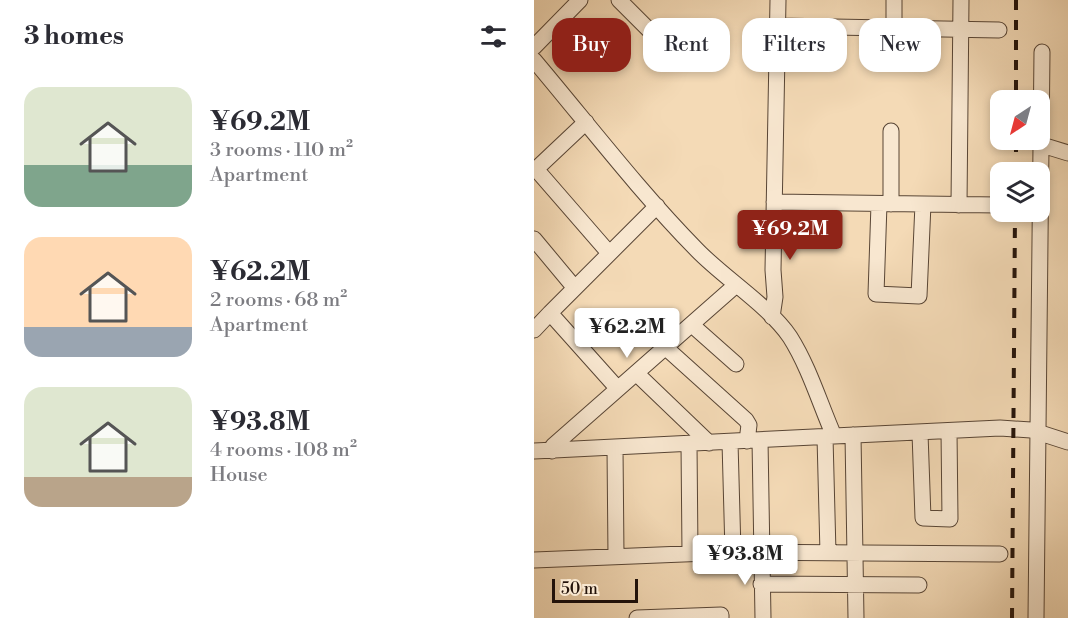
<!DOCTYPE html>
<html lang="en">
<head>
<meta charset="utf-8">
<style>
	:root { --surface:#fff; --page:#f7f7f7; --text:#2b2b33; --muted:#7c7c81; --accent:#8f2418 }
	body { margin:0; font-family:"Libre Bodoni",serif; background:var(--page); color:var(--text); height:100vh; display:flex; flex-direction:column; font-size:22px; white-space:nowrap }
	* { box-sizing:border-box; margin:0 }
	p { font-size:20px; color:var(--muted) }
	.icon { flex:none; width:33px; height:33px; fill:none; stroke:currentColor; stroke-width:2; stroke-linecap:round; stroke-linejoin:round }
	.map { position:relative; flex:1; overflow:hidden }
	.details { display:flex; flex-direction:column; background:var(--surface); width:534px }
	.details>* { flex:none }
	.top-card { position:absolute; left:18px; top:18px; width:426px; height:54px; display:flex; gap:12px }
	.needle { width:39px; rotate:216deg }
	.tools { position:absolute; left:456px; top:90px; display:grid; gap:12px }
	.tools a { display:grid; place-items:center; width:60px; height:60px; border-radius:12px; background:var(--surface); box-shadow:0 3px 9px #0003; font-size:30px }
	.scale { position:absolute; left:18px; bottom:15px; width:86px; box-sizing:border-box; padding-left:6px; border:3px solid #24130a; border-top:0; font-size:16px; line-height:21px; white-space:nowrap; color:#24130a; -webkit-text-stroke:4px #f8e7d0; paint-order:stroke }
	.price { position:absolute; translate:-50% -51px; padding:0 14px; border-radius:6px; background:#fff; color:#222; font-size:20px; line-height:39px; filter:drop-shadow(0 2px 3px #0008) }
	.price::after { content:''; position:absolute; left:50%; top:36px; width:18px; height:14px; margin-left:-9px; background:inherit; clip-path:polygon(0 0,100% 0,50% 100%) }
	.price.selected { background:var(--accent); color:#fff }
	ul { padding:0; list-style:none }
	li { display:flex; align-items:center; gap:18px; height:150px; padding:0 24px }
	li span { display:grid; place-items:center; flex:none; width:168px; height:120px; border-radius:18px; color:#555 }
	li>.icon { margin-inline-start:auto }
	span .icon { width:72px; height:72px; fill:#fffc; stroke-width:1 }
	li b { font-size:26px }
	h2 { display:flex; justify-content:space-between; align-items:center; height:72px; padding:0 24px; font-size:26px }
	.pill { padding:0 21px; border-radius:18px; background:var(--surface); box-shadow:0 3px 9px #0003; font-size:21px; line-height:54px }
	.pill.selected { background:var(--accent); color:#fff }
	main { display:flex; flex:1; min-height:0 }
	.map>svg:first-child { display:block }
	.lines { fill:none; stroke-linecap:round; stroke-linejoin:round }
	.minor-casing { stroke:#584535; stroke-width:17 }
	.minor { stroke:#f8e7d0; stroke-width:15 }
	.rail { stroke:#24130a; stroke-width:4; stroke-dasharray:10 10; stroke-linecap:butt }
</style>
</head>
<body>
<main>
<section class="details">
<h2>3 homes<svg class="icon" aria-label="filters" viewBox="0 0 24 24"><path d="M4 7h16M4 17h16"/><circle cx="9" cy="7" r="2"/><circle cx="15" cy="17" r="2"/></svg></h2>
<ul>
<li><span style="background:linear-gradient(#dfe7d0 65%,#7fa58c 0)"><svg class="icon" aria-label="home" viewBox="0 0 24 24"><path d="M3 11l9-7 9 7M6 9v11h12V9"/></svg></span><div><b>¥69.2M</b><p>3 rooms · 110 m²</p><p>Apartment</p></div></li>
<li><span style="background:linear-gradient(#ffd9b3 75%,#9aa5b1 0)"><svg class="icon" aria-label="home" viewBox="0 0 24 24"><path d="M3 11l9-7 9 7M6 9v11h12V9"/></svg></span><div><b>¥62.2M</b><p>2 rooms · 68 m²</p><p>Apartment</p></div></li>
<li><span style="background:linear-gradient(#dfe7d0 75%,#b9a48a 0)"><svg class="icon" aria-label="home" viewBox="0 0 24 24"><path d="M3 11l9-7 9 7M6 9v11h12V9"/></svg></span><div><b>¥93.8M</b><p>4 rooms · 108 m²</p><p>House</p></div></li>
</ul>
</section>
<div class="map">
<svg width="534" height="618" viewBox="0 0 534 618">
	<rect width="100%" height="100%" fill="#f4dab6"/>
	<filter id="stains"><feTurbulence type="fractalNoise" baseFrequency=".00333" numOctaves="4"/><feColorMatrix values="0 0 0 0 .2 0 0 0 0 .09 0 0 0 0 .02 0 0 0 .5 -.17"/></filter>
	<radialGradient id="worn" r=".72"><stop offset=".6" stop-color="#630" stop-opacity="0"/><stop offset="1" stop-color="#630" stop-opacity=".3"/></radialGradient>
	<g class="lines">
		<defs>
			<path id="minor" d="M 85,0 L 126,41
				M 360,0 L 360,29
				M 244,26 L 465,30
				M 0,47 L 46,0
				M 0,60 C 54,124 105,191 163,250 C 190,278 235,306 256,337 C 275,367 286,404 300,436 L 466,428 L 497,430 L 534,442
				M 357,131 L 357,204
				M 508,145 L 534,153
				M 2,169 L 75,253
				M 0,171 L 52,122
				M 240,202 L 464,205
				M 345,204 L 342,294 L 385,296 L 389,204
				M 425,205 L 427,0
				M 0,239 L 40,287
				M 238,317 L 241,297 L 239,270 L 244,0
				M 158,325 L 202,364
				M 0,330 L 16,313
				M 131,347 L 212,420 L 215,425 L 213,441
				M 102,373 L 175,443
				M 84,389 L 16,313 L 123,206
				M 386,433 L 389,518 L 416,519 L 415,431
				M 319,435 L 322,618
				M 291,437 L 294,553
				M 226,440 L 229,618
				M 196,442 L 199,552
				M 155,444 L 156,553
				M 81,448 L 82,556
				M 0,451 L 300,436
				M 18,451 L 19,446 L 202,285
				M 0,560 L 199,552 L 466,554
				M 227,584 L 385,585
				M 103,618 L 187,615 L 187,618
				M 502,618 L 508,52"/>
		</defs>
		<use href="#minor" class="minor-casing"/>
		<use href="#minor" class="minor"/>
		<path class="rail" d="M 482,0 L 482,100
			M 482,172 L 482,140
			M 478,618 L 481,212"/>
	</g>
	<rect width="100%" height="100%" filter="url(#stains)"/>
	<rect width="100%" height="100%" fill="url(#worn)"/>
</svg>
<div class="tools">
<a><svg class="needle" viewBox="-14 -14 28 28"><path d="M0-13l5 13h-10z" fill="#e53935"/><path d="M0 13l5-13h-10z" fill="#7c7c81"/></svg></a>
<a><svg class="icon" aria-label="layers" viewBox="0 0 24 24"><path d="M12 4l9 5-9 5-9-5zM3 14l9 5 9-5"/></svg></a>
</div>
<div class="scale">50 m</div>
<b class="price selected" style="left:256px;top:261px">¥69.2M</b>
<b class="price" style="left:93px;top:359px">¥62.2M</b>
<b class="price" style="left:211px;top:586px">¥93.8M</b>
<div class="top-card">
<a class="pill selected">Buy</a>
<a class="pill">Rent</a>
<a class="pill">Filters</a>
<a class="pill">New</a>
</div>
</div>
</main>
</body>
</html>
